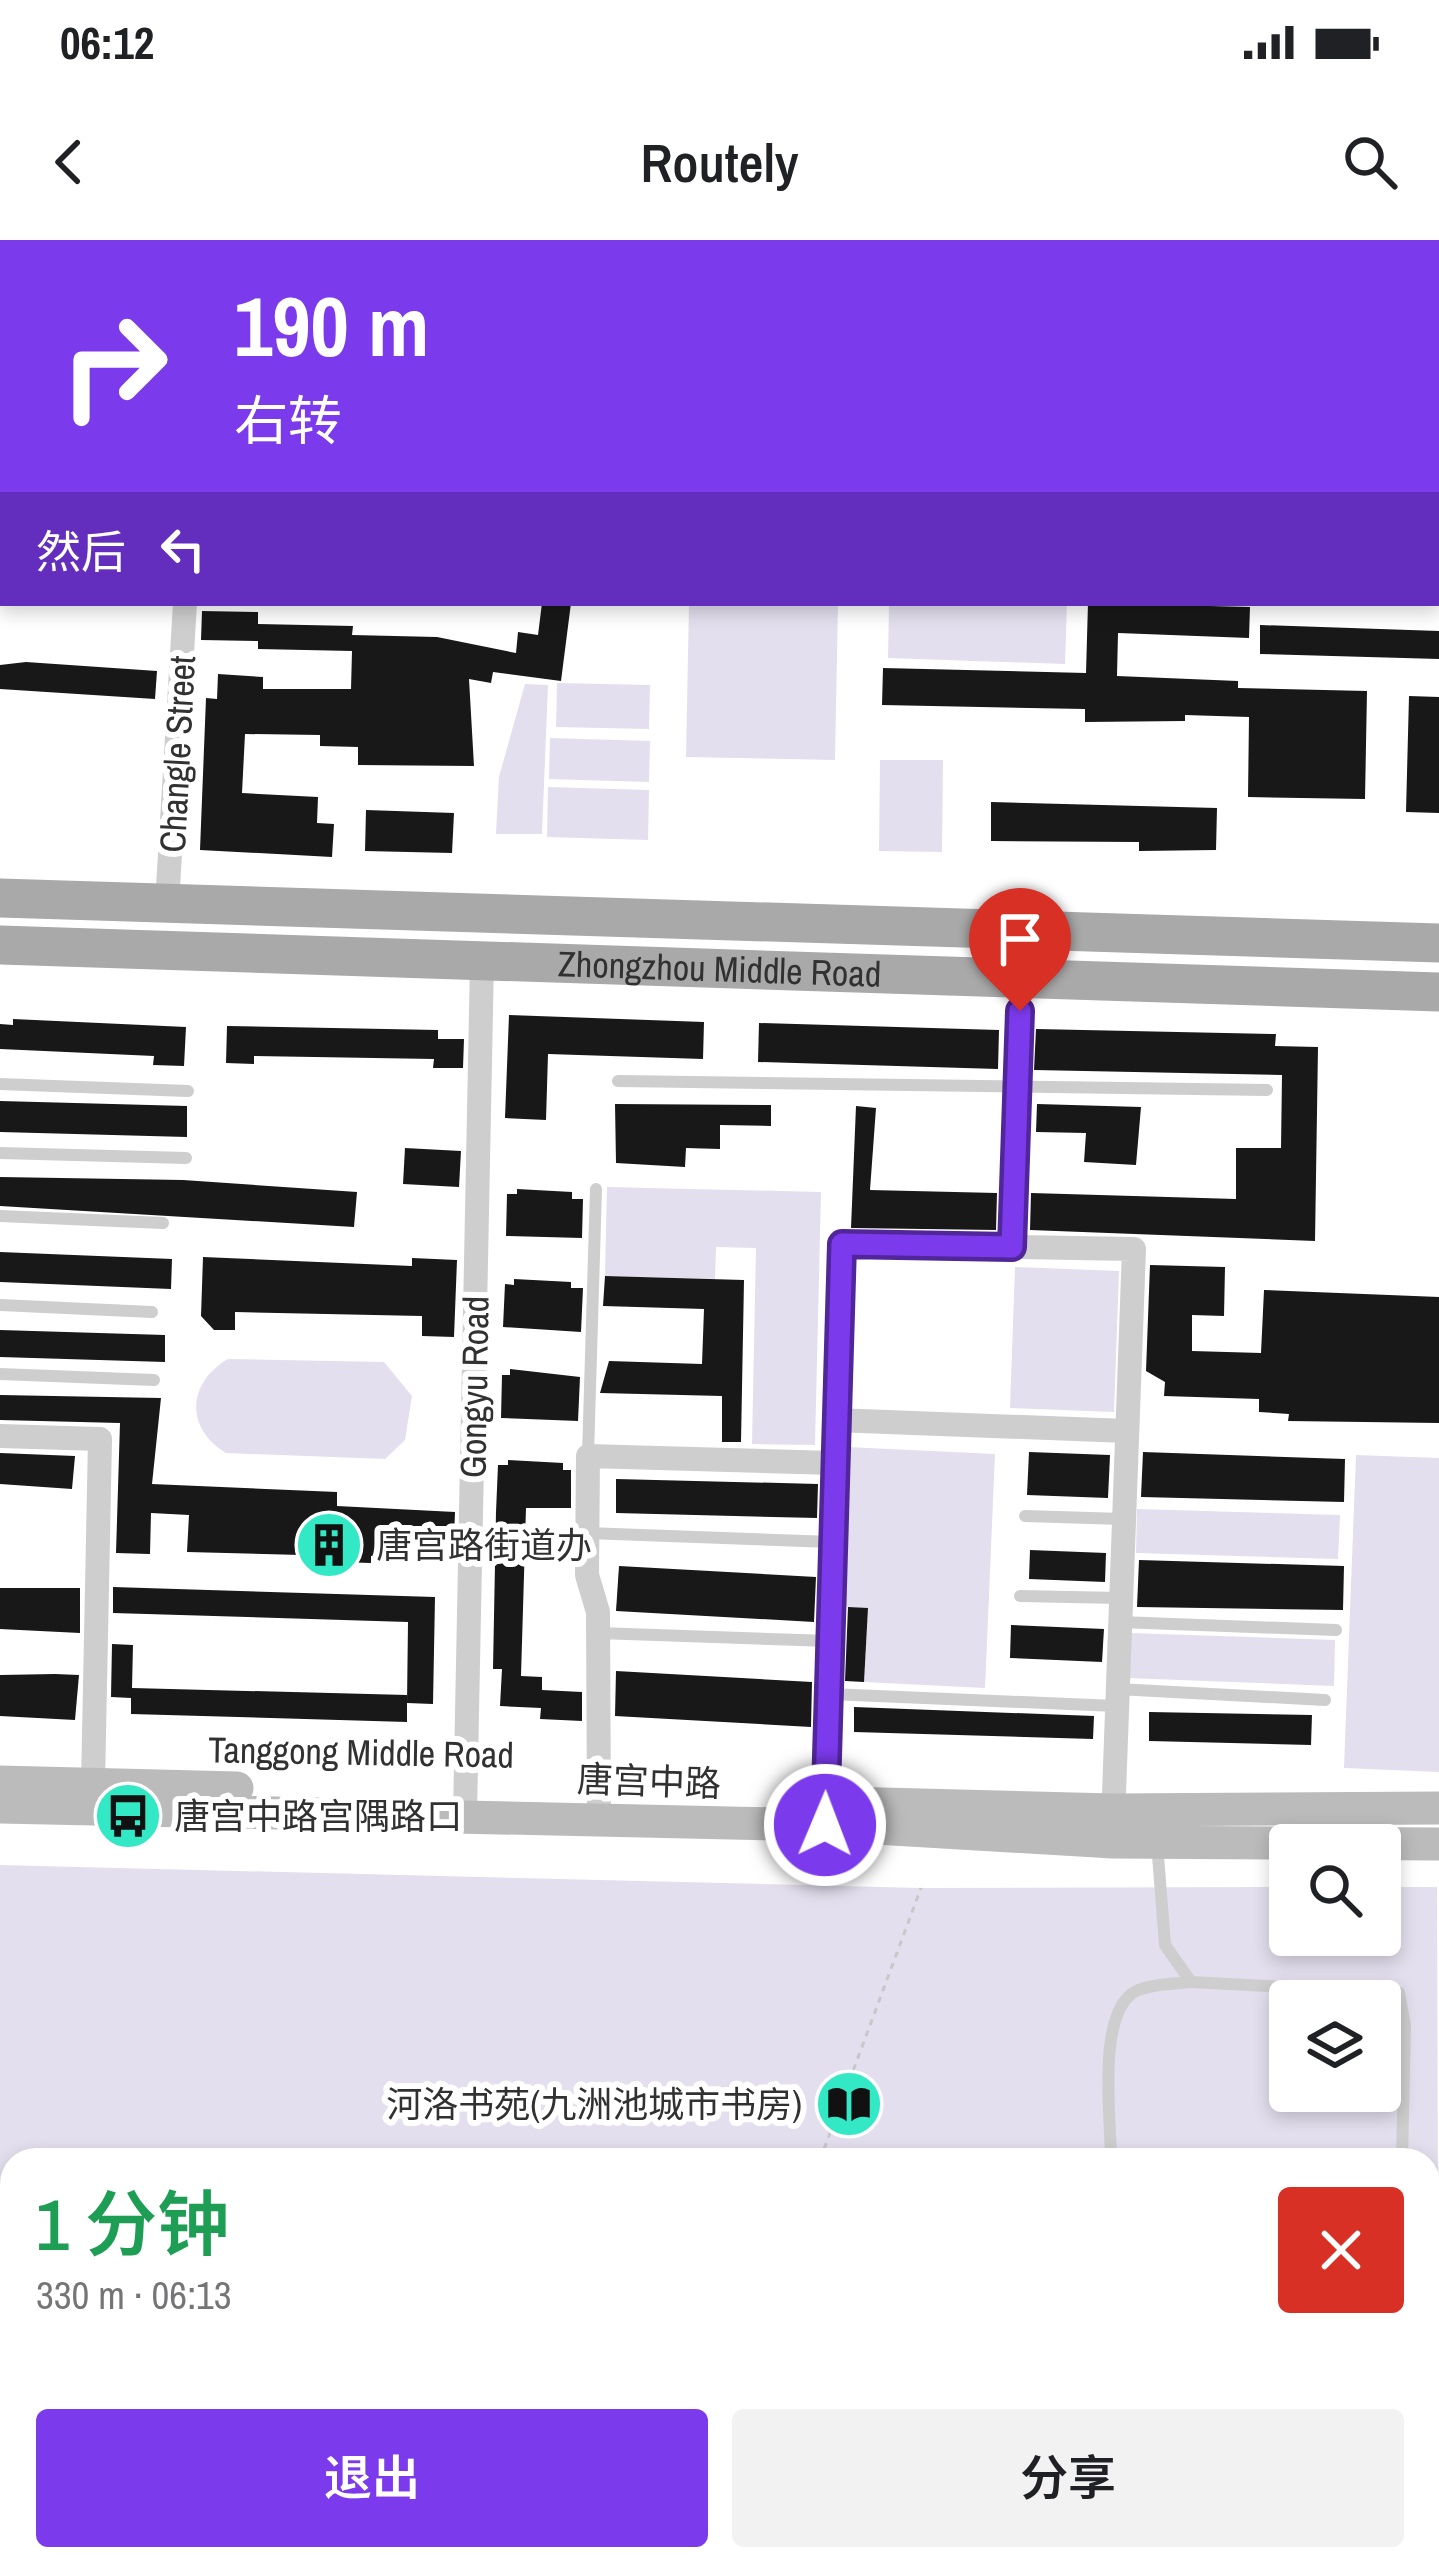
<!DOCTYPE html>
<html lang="zh">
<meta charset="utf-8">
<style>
:root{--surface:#fff;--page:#f2f2f2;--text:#202124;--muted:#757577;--accent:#7c3aed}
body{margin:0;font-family:"Archivo Narrow","Noto Sans SC",sans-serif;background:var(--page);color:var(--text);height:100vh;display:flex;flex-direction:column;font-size:45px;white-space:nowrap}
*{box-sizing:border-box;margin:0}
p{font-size:39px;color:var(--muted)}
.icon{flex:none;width:66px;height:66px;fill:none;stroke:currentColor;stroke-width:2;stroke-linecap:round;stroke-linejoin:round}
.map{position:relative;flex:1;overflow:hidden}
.side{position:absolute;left:0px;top:1908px;width:1440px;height:423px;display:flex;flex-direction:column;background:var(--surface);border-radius:36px 36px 0 0;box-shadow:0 6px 18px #0003}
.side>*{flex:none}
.banner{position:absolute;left:0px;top:0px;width:1440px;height:366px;box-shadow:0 6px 18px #0003;background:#7c3aed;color:#fff;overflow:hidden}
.buttons{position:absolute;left:1269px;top:1584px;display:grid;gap:24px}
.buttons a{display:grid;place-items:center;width:132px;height:132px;border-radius:12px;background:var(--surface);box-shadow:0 6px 18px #0003;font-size:60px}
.pin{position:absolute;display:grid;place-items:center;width:102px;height:102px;color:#fff;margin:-123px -51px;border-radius:50% 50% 50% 0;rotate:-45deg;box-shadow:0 0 12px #0007}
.pin .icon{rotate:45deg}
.me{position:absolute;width:132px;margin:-66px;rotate:1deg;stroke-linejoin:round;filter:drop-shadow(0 0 9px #0008)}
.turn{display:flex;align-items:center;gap:42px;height:252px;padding:0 36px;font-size:54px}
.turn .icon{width:156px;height:156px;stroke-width:2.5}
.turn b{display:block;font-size:84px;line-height:102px}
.then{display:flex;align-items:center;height:114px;padding:0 36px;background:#0003;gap:24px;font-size:45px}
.round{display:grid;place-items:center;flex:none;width:126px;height:126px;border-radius:12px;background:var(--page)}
.overview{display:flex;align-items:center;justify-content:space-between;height:204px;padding:0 36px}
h1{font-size:72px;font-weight:600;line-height:90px;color:#1e9e55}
.cta{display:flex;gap:24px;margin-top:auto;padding:24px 36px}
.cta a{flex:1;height:138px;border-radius:12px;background:var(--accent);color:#fff;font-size:48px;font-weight:600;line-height:138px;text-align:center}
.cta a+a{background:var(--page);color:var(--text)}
.status{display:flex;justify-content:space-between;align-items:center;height:84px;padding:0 60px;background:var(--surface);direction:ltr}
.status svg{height:33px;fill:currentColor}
header{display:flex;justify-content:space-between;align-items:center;height:156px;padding:0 36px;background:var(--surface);font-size:54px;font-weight:600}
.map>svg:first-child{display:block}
</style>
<div class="status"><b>06:12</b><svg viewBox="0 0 49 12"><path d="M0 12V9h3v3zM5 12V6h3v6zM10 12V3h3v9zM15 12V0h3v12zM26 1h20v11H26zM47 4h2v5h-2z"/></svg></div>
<header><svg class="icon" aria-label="back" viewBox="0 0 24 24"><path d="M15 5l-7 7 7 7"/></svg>Routely<svg class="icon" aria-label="search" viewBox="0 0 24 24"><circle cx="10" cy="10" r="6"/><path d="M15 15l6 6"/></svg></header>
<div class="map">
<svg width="1439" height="2330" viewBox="0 0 1439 2330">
<rect width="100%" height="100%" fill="#fff"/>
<g fill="#e4dfee" fill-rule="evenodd">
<polygon points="689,363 838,363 835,520 686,517"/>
<polygon points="889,363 1067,363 1065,424 888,418"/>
<polygon points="557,443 650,445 649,489 556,487"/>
<polygon points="525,444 548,445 542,594 496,594 499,537"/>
<polygon points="550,498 650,501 649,542 549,539"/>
<polygon points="880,520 943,520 942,612 879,611"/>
<polygon points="548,547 649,550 648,600 547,597"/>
<polygon points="607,947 821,952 815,1205 752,1204 756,1008 716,1007 715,1039 605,1036"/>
<polygon points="1015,1027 1119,1031 1114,1172 1010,1168"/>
<path d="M228 1119 384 1122 412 1156 405 1200 385 1219 226 1213C185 1188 187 1143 228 1119Z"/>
<polygon points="847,1207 995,1214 985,1448 864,1442 868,1369 840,1366"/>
<polygon points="1356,1215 1439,1218 1439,1532 1344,1528"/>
<polygon points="1137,1269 1340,1275 1338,1319 1136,1313"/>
<polygon points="1129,1393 1335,1400 1334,1446 1127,1438"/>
<path d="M0 1625 921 1648 1290 1647V1695H1380V1647H1437L1439 2330H0ZM1290 1761H1380V1851H1290ZM12 1920H1428V2319H12Z"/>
</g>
<polygon fill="#edd5cc" points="445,2319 518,2319 546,2330 453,2330"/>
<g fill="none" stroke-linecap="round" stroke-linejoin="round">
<g stroke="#edd5cc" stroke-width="6">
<polyline points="670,0 698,3"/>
<polyline points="807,3 818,0"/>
</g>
</g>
<g fill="#181818">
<polygon points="542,363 571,363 561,441 493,432 491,443 469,439 474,526 358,525 358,507 320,506 320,495 245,494 242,553 318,557 317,583 334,584 332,617 200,610 206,458 217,459 218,434 263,437 263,449 351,449 352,411 258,409 258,401 201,400 202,371 258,372 258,384 353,386 352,395 437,397 516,413 518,392 538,395"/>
<polygon points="1088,363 1250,367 1249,398 1118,393 1117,436 1238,441 1238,448 1367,451 1365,559 1248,557 1249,477 1185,475 1185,481 1085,482 1085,469 882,465 883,428 1086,433"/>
<polygon points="1260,385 1439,391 1439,419 1260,414"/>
<polygon points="26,422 157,431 155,459 0,449 0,425"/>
<polygon points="1409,456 1439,457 1439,573 1406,572"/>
<polygon points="991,562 1217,568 1216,610 1139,611 1139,602 991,601"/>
<polygon points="366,570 454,573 452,613 365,611"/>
<polygon points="509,775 704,782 703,819 548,814 546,880 505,878"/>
<polygon points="13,779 186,787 184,826 153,825 154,816 0,809 0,784 13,785"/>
<polygon points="759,783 999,790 998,829 758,822"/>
<polygon points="227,786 438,790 438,799 464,799 463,828 433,828 434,819 254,816 254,824 226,823"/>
<polygon points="1036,789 1276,794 1275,806 1318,807 1315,1001 1030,990 1031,953 1236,959 1236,908 1281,908 1282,835 1034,830"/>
<polygon points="0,861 187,866 187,897 0,892"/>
<polygon points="615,864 771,865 771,886 720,885 720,909 686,908 685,927 616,923"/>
<polygon points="1037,864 1141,867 1136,925 1084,922 1086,893 1036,892"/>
<polygon points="856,866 876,868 870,950 997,953 996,990 851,988"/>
<polygon points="405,908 461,911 459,947 403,944"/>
<polygon points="0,937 183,940 357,952 354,987 0,966"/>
<polygon points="517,949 572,952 572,959 583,959 582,998 506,996 507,954 517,954"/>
<polygon points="0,1012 172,1019 171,1049 0,1042"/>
<polygon points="203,1017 412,1026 412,1018 457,1020 454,1097 422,1096 422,1076 235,1072 235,1090 214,1090 201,1076"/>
<polygon points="1150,1025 1225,1027 1224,1076 1192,1075 1192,1111 1261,1113 1264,1050 1439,1057 1439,1183 1288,1181 1289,1174 1259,1172 1259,1159 1164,1156 1165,1142 1146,1131"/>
<polygon points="605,1036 744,1040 741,1202 722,1202 722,1156 600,1153 609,1121 702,1124 704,1069 603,1066"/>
<polygon points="514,1039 571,1042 571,1048 583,1048 581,1092 503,1087 505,1044 514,1045"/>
<polygon points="0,1090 165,1095 165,1122 0,1117"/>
<polygon points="510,1129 580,1137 578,1181 501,1178 502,1135 510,1135"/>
<polygon points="0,1155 161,1158 152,1244 337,1252 337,1266 455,1272 454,1299 444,1298 443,1319 371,1316 371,1323 338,1322 339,1316 187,1312 189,1275 151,1273 150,1314 116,1313 120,1183 0,1180"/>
<polygon points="1029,1212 1110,1215 1108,1258 1027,1255"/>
<polygon points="1143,1212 1345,1219 1344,1262 1141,1257"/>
<polygon points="0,1213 75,1216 72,1249 0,1244"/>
<polygon points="508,1220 563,1223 563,1230 571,1230 571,1268 526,1268 521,1436 542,1437 542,1450 582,1452 582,1481 540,1479 541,1468 500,1466 502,1429 493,1429 496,1272 498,1225 508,1225"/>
<polygon points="616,1239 818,1244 817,1278 616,1273"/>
<polygon points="1030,1310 1106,1313 1105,1342 1029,1339"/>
<polygon points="1139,1320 1344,1326 1343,1370 1137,1367"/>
<polygon points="619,1326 816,1337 814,1382 616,1371"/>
<polygon points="113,1347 435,1357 433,1464 407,1463 408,1382 113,1373"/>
<polygon points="0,1348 80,1348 80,1393 0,1389"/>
<polygon points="848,1367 868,1368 864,1442 845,1441"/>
<polygon points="1011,1385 1104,1389 1102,1422 1010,1418"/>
<polygon points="112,1404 133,1405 132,1448 407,1455 407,1482 131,1474 131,1458 111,1457"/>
<polygon points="616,1431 812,1442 811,1487 615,1476"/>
<polygon points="55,1434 79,1435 75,1480 0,1476 0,1435"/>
<polygon points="854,1467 1094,1476 1093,1499 854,1492"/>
<polygon points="1149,1472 1312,1475 1311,1505 1149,1501"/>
</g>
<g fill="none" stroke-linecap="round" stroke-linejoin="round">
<g stroke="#c8c8c8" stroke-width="3" stroke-dasharray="6 6" stroke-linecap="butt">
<polyline points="820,1920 921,1648"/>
<polyline points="628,2319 659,2330"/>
<polyline points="937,2330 941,2319"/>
</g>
<g stroke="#cecece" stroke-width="12">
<polyline points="618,841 1267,850"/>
<polyline points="0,844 188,851"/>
<polyline points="0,913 186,918"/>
<polyline points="0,976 163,983"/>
<polyline points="0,1065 152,1072"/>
<polyline points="0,1134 154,1140"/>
<polyline points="588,1215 596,949"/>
<polyline points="1025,1276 1123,1279"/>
<polyline points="587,1293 832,1302"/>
<polyline points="1020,1356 1120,1358"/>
<polyline points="1120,1382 1336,1390"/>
<polyline points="598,1393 829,1401"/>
<polyline points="1117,1449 1325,1460"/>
<polyline points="830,1454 1116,1466"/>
<polyline points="1157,1603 1165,1705 1191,1742 1399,1753 1405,1785 1402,1920"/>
<path d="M1111 1920C1111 1879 1096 1772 1136 1751 1150 1744 1174 1744 1191 1742"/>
<polyline points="1428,2011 1439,2011"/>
</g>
<g stroke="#cecece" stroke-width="24">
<polyline points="203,3 204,0"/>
<polyline points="167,664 185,363"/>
<polyline points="1012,1007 1020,771"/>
<polyline points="835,1180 1127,1191"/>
<polyline points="0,1196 100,1199 93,1544"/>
<polyline points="465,1574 482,721"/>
<polyline points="825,1574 842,1004 1134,1009 1113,1581"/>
<polyline points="599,1579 598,1372 587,1335 588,1216 834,1223"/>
</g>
<g stroke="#bbb" stroke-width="33">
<polyline points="0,1542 237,1548"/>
<polyline points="805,1562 1112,1570 1439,1568"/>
<polyline points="0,1567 825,1585 1113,1602 1439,1604"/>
</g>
<g stroke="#a9a9a9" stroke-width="39">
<polyline points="0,658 1439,703"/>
<path id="s1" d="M0 705 1439 752"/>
</g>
</g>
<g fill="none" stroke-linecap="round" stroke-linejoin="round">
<defs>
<polyline id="route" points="825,1585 842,1004 1012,1007 1020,771"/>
</defs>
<use href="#route" stroke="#51269a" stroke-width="30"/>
<use href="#route" stroke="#7c3aed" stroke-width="21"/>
</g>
<defs>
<symbol id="building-disc" viewBox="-11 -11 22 22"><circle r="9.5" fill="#33e8c4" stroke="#fff"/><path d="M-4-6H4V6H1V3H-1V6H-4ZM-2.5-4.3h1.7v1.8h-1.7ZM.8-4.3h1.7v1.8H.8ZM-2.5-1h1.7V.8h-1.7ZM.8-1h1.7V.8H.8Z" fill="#111"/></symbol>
<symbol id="bus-disc" viewBox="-11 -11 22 22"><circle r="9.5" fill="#33e8c4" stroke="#fff"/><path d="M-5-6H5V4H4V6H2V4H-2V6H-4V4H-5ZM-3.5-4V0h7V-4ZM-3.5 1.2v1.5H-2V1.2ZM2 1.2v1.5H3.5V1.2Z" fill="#111"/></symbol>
<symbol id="library-disc" viewBox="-11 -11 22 22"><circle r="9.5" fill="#33e8c4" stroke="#fff"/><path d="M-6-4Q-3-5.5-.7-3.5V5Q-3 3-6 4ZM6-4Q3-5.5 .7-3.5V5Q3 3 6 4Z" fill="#111"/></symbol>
</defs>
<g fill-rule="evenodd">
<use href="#building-disc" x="291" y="1267" width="76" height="76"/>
<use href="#bus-disc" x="90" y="1538" width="76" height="76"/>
<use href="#library-disc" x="811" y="1826" width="76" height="76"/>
</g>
<g text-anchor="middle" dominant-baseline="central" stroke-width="12" stroke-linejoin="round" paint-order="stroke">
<g font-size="36" fill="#313131" stroke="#fff">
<text transform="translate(177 514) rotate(-87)">Changle Street</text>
<text stroke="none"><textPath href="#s1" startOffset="720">Zhongzhou Middle Road</textPath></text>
<text transform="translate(474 1147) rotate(-89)">Gongyu Road</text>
<text transform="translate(361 1512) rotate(1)">Tanggong Middle Road</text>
<text transform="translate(649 1541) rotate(2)">唐宫中路</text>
</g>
<g font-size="36" fill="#313131" stroke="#fff" text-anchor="start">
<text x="376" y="1305">唐宫路街道办</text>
<text x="174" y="1576">唐宫中路宫隅路口</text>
<text x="802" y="1864" text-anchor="end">河洛书苑(九洲池城市书房)</text>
</g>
</g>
</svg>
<div class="buttons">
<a><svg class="icon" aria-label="search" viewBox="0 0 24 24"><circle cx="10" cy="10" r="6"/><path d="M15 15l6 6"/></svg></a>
<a><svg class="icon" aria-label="layers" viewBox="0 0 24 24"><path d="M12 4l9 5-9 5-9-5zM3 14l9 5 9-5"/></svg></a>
</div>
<div class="pin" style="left:1020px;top:771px;background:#d93025"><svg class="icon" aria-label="arrive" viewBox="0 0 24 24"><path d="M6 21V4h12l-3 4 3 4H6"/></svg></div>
<svg class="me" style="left:825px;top:1585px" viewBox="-20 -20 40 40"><circle r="17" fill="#7c3aed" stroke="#fff" stroke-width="3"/><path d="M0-11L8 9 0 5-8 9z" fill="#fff"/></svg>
<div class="banner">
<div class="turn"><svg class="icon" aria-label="right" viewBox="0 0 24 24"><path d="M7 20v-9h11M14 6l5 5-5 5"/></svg><div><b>190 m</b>右转</div></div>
<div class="then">然后<svg class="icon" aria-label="left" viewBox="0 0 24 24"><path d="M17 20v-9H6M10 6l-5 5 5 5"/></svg></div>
</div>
<section class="side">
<div class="overview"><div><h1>1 分钟</h1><p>330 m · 06:13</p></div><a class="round" style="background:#d93025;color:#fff"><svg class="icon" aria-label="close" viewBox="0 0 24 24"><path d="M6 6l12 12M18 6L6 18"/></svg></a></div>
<div class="cta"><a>退出</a><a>分享</a></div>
</section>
</div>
